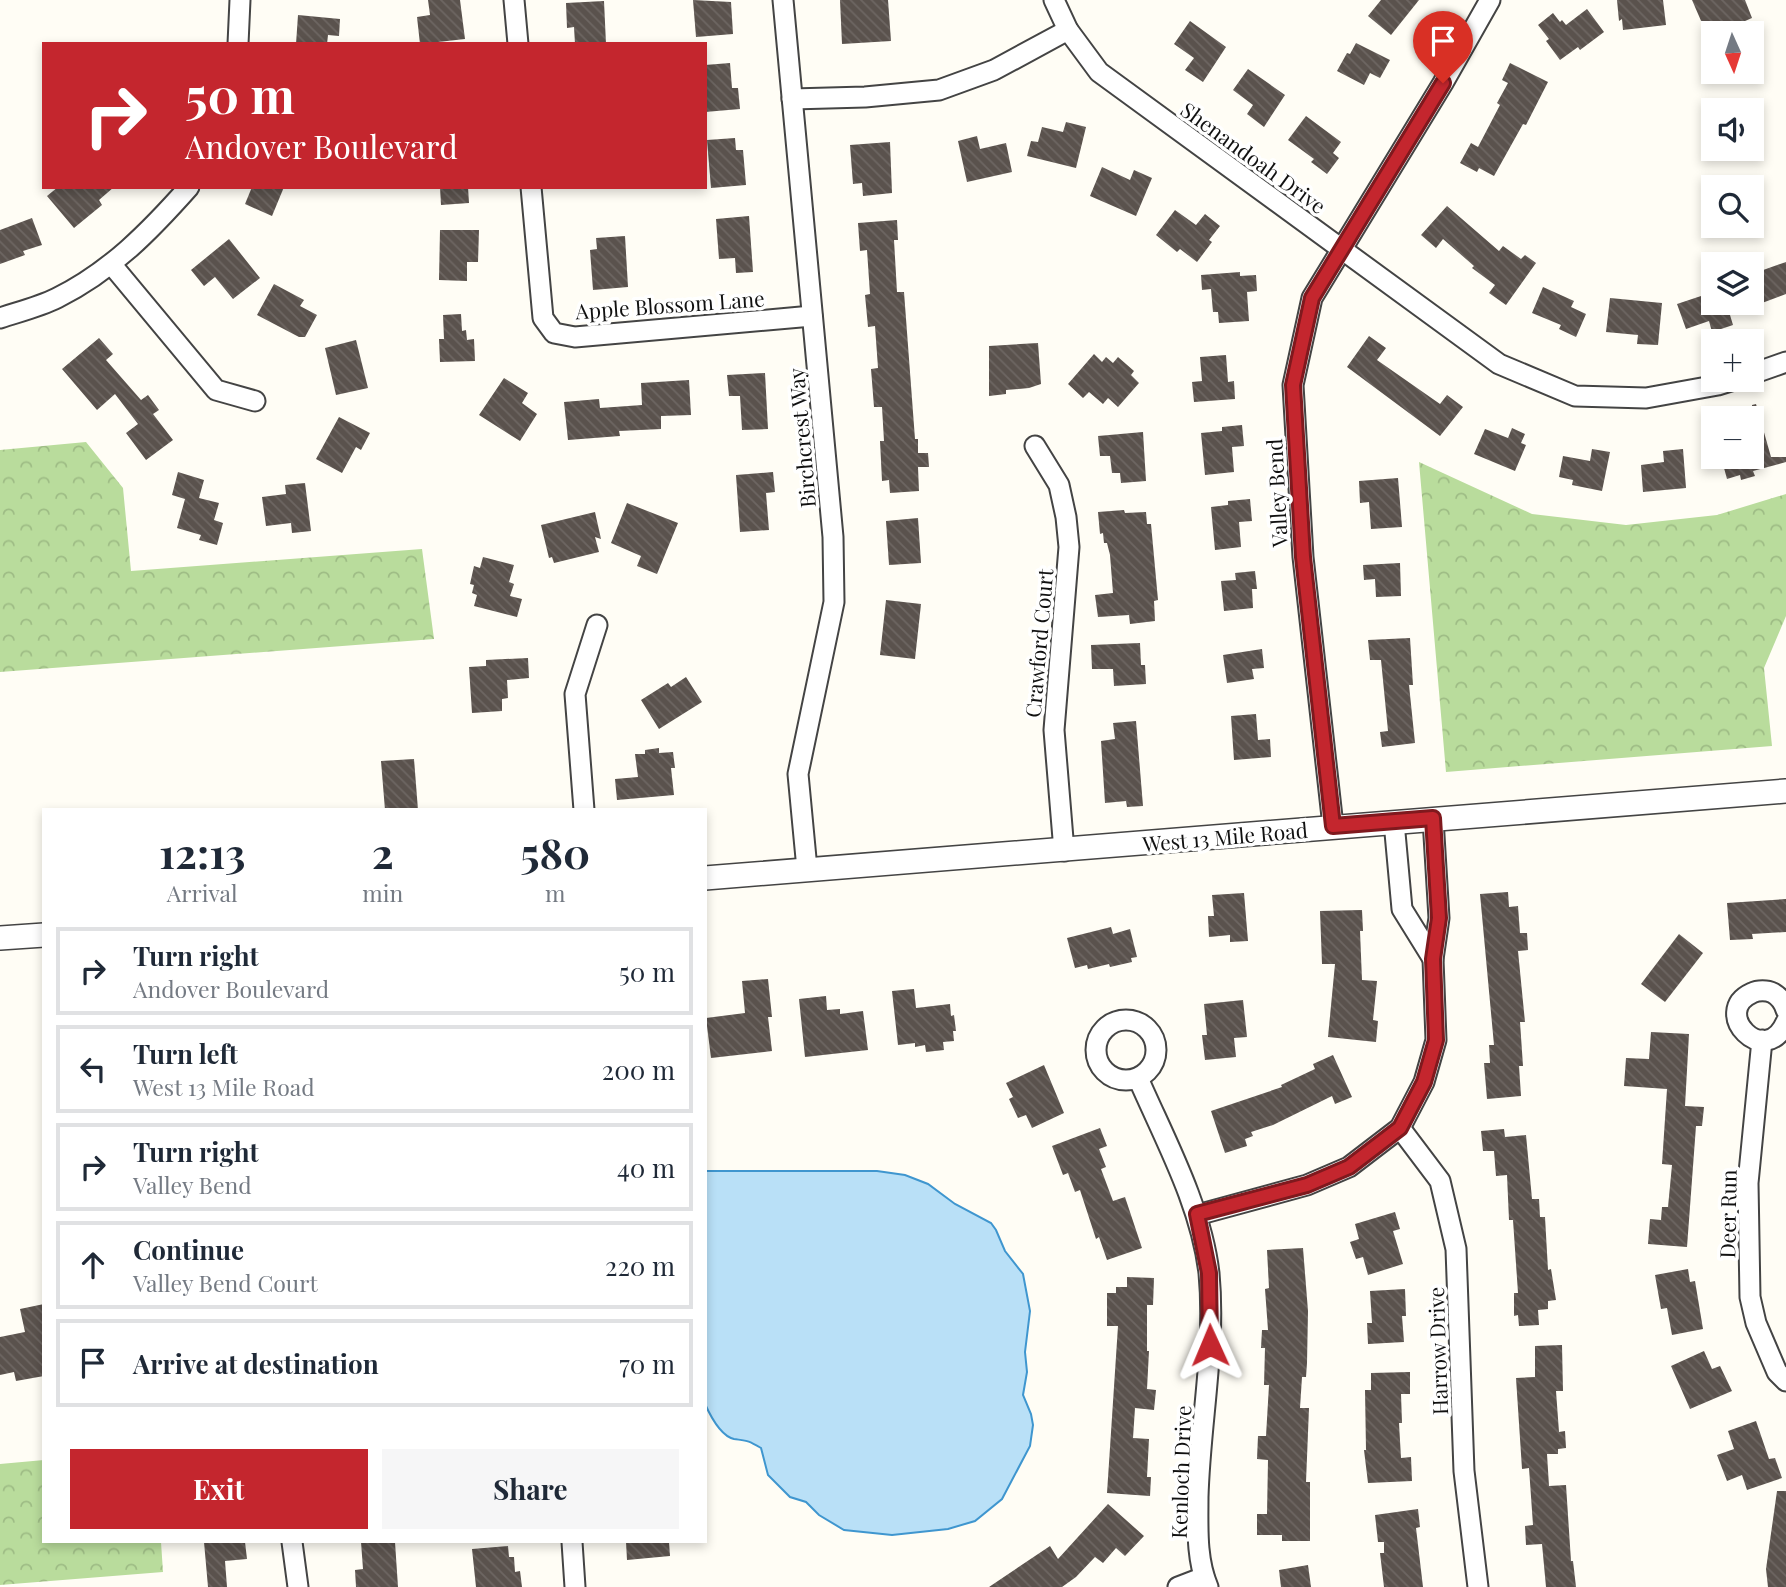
<!DOCTYPE html>
<meta charset="utf-8">
<style>
:root{--surface:#fff;--page:#f6f6f7;--text:#1f2937;--muted:#747a83;--line:#e0e1e3;--accent:#c4262e}
body{margin:0;font-family:"Playfair Display",serif;background:var(--page);color:var(--text);height:100vh;display:flex;flex-direction:column;font-size:26px;white-space:nowrap}
*{box-sizing:border-box;margin:0}
p{font-size:23px;color:var(--muted)}
.icon{flex:none;width:38px;height:38px;fill:none;stroke:currentColor;stroke-width:2;stroke-linecap:round;stroke-linejoin:round}
.map{position:relative;flex:1;overflow:hidden}
.panel{position:absolute;left:42px;top:808px;width:665px;height:735px;display:flex;flex-direction:column;background:var(--surface);border-radius:0px;box-shadow:0 4px 10px #0003}
.panel>*{flex:none}
.hud{position:absolute;left:42px;top:42px;width:665px;height:147px;border-radius:0px;box-shadow:0 4px 10px #0003;background:#c4262e;color:#fff;overflow:hidden}
.needle{width:46px;rotate:177deg}
.fabs{position:absolute;left:1701px;top:21px;display:grid;gap:14px}
.fabs a{display:grid;place-items:center;width:63px;height:63px;border-radius:0px;background:var(--surface);box-shadow:0 4px 10px #0003;font-size:35px}
.pin{position:absolute;display:grid;place-items:center;width:60px;height:60px;color:#fff;margin:-72px -30px;border-radius:50% 50% 50% 0;rotate:-45deg;box-shadow:0 0 7px #0007}
.pin .icon{rotate:45deg}
.me{position:absolute;width:77px;margin:-38px;rotate:359deg;stroke-linejoin:round;filter:drop-shadow(0 0 5px #0008)}
.turn{display:flex;align-items:center;gap:24px;height:147px;padding:0 28px;font-size:32px}
.turn .icon{width:91px;height:91px;stroke-width:2.5}
.turn b{display:block;font-size:49px;line-height:60px}
.eta{display:flex;justify-content:space-evenly;align-items:center;height:119px;text-align:center}
.eta b{font-size:42px;font-weight:700;line-height:49px}
.button{display:flex;gap:14px;margin-top:auto;padding:14px 28px}
.button a{flex:1;height:80px;border-radius:0px;background:var(--accent);color:#fff;font-size:28px;font-weight:700;line-height:80px;text-align:center}
.button a+a{background:var(--page);color:var(--text)}
ul{padding:0;list-style:none}
li{display:flex;align-items:center;gap:21px;height:88px;margin:0 14px 10px;padding:0 14px;border:4px solid var(--line);border-radius:0px}
li div{flex:1}
li b{display:block;font-size:26px}
li em{font-style:normal}
.map>svg:first-child{display:block}
</style>
<div class="map">
<svg width="1786" height="1587" viewBox="0 0 1786 1587">
<defs>
<pattern id="forest-crowns" width="20" height="18" patternUnits="userSpaceOnUse" patternTransform="scale(1.75)"><rect width="20" height="18" fill="#b9dc9c"/><path d="M2 6a3 3 0 1 1 6 0M12 15a3 3 0 1 1 6 0" fill="none" stroke="#9ebc85"/></pattern>
<pattern id="building-back-hatch" width="6" height="6" patternUnits="userSpaceOnUse" patternTransform="scale(1.75)"><rect width="6" height="6" fill="#5a524d"/><path d="M-1 5l2 2M0 0l6 6M5-1l2 2" fill="none" stroke="#6d6662"/></pattern>
</defs>
<rect width="100%" height="100%" fill="#fffdf5"/>
<g fill="url(#forest-crowns)">
<polygon points="86,442 123,488 131,571 422,549 434,639 0,672 0,450"/>
<polygon points="1419,462 1532,514 1626,525 1717,515 1786,494 1786,616 1764,668 1772,746 1446,772"/>
<polygon points="44,1460 44,1542 161,1542 163,1572 0,1585 0,1464"/>
</g>
<path fill="#b9e0f7" stroke="#3f96cf" stroke-width="2" d="M705 1171H877L905 1175 928 1184 955 1204 991 1223 996 1230 1005 1251 1023 1274 1030 1311 1025 1352 1027 1372 1023 1395 1031 1414 1033 1425 1030 1446 1002 1499 975 1521 948 1529 892 1535 844 1530 819 1515 806 1502 790 1497 768 1475 761 1448C747 1440 748 1441 734 1439 721 1436 710 1415 705 1404Z"/>
<g fill="url(#building-back-hatch)">
<polygon points="428,0 460,0 465,39 420,44 417,17 430,15"/>
<polygon points="693,0 731,2 733,34 696,37"/>
<polygon points="840,0 888,0 891,41 842,44"/>
<polygon points="1381,0 1419,0 1391,35 1368,16"/>
<polygon points="1617,0 1663,0 1666,25 1623,30 1622,19 1619,21"/>
<polygon points="1692,0 1745,0 1752,18 1708,37"/>
<polygon points="604,1 606,44 575,44 574,27 567,28 566,3"/>
<polygon points="1587,9 1604,32 1580,50 1578,47 1560,60 1546,41 1549,39 1538,25 1553,13 1560,22 1562,20 1566,25"/>
<polygon points="298,15 340,19 339,36 328,35 327,44 296,44"/>
<polygon points="1190,21 1226,47 1203,82 1185,70 1194,58 1174,44"/>
<polygon points="1356,43 1390,60 1380,78 1370,73 1364,85 1337,71 1347,53 1350,54"/>
<polygon points="730,63 732,88 738,88 740,109 705,112 705,65"/>
<polygon points="1510,63 1548,82 1526,125 1523,124 1494,176 1479,168 1477,172 1460,163 1471,143 1478,147 1500,105 1497,103 1508,83 1502,80"/>
<polygon points="1248,69 1285,95 1264,127 1247,114 1253,105 1233,90"/>
<polygon points="1306,116 1341,142 1333,153 1339,158 1327,174 1311,162 1314,159 1288,140"/>
<polygon points="1066,122 1086,127 1076,168 1027,156 1031,141 1038,142 1042,127 1063,132"/>
<polygon points="977,136 980,149 1006,143 1012,172 967,182 958,141"/>
<polygon points="735,138 736,150 743,150 746,185 711,188 707,140"/>
<polygon points="890,142 892,193 863,196 862,183 853,184 850,145"/>
<polygon points="1102,167 1130,180 1134,170 1152,178 1136,216 1090,196"/>
<polygon points="58,187 114,187 99,200 102,205 74,228 47,196"/>
<polygon points="252,187 284,187 272,216 245,204"/>
<polygon points="440,187 468,187 469,203 441,205"/>
<polygon points="1447,206 1499,251 1503,246 1521,259 1525,255 1536,263 1506,305 1489,293 1495,285 1472,268 1474,266 1443,239 1436,248 1421,235"/>
<polygon points="1175,210 1196,225 1205,214 1220,226 1209,240 1212,242 1197,262 1180,249 1177,252 1156,235"/>
<polygon points="749,216 753,272 736,273 735,258 719,259 716,219"/>
<polygon points="32,218 42,245 23,251 25,255 0,264 0,230"/>
<polygon points="897,220 898,240 894,240 897,292 904,292 915,439 918,439 918,453 928,453 929,467 918,467 919,491 890,493 889,480 882,481 880,441 884,441 882,407 874,407 871,369 878,368 875,326 868,327 865,295 870,294 867,250 860,251 858,223"/>
<polygon points="440,230 479,230 478,262 467,262 467,281 439,280"/>
<polygon points="625,236 628,287 593,290 590,250 597,249 596,238"/>
<polygon points="229,239 260,278 233,299 215,277 204,286 191,270"/>
<polygon points="1786,262 1786,294 1730,315 1733,325 1712,332 1709,321 1686,329 1677,304 1713,292 1713,303 1752,303 1752,274"/>
<polygon points="1240,272 1240,276 1256,275 1257,291 1247,292 1249,321 1219,323 1218,312 1213,312 1211,289 1202,290 1201,275"/>
<polygon points="274,284 304,300 300,306 317,315 305,337 299,337 257,315"/>
<polygon points="1543,287 1574,301 1571,307 1586,314 1576,337 1559,329 1561,325 1532,313"/>
<polygon points="1610,298 1662,303 1658,345 1637,344 1638,335 1606,332"/>
<polygon points="461,314 462,331 466,330 467,340 474,339 475,361 440,362 439,339 444,339 443,315"/>
<polygon points="1369,336 1386,348 1377,360 1440,404 1447,395 1463,407 1440,436 1347,367"/>
<polygon points="99,338 113,354 106,360 141,400 148,395 159,410 153,414 173,440 146,460 126,433 138,424 115,394 97,410 62,369"/>
<polygon points="356,340 368,388 336,395 325,348"/>
<polygon points="1038,343 1041,384 1029,388 1006,390 1006,394 989,396 989,346"/>
<polygon points="1094,354 1102,362 1106,357 1113,363 1118,357 1134,371 1131,375 1139,383 1118,407 1108,398 1103,404 1089,392 1083,398 1068,384"/>
<polygon points="1226,355 1228,382 1234,381 1235,399 1194,402 1192,382 1202,381 1200,357"/>
<polygon points="765,373 768,429 742,430 740,396 729,396 727,375"/>
<polygon points="504,378 528,393 522,403 537,414 520,441 479,415"/>
<polygon points="689,380 691,415 661,416 661,429 619,431 620,436 568,440 564,402 599,399 600,408 642,405 641,383"/>
<polygon points="1756,404 1771,457 1786,457 1786,462 1753,471 1755,476 1741,480 1740,475 1727,479 1721,457 1752,457 1752,405"/>
<polygon points="339,417 370,433 361,450 356,447 342,473 316,459"/>
<polygon points="1242,425 1244,446 1232,447 1234,472 1205,475 1201,433 1222,431 1222,427"/>
<polygon points="1512,428 1525,434 1521,443 1526,445 1515,471 1474,454 1485,429 1508,438"/>
<polygon points="1143,432 1146,481 1121,483 1120,473 1112,473 1110,456 1100,456 1098,436"/>
<polygon points="1592,449 1610,452 1602,491 1572,485 1573,480 1559,477 1563,456 1590,461"/>
<polygon points="1683,449 1686,488 1643,492 1641,465 1664,462 1663,451"/>
<polygon points="178,472 204,480 199,498 219,503 214,520 223,523 217,545 199,540 201,535 177,528 185,499 172,495"/>
<polygon points="773,472 775,492 766,493 769,530 740,532 736,475"/>
<polygon points="1398,478 1402,527 1371,529 1369,502 1360,503 1359,481"/>
<polygon points="305,483 311,531 292,533 291,523 266,526 262,497 286,494 285,485"/>
<polygon points="1250,499 1252,521 1239,522 1241,547 1215,550 1211,507 1228,505 1228,501"/>
<polygon points="627,503 678,523 657,574 637,566 641,556 611,543"/>
<polygon points="1124,510 1125,513 1146,512 1147,524 1151,524 1158,600 1154,601 1155,621 1130,624 1129,615 1098,617 1095,595 1113,593 1110,555 1107,543 1104,543 1103,533 1100,534 1098,512"/>
<polygon points="595,512 601,539 595,537 599,552 554,563 552,557 549,558 541,525"/>
<polygon points="918,518 921,563 889,565 886,521"/>
<polygon points="483,557 514,565 509,582 514,584 510,596 522,599 517,617 474,606 477,595 472,593 474,585 470,584 474,566 480,568"/>
<polygon points="1400,563 1401,596 1376,597 1375,579 1364,580 1363,565"/>
<polygon points="1255,571 1257,589 1252,589 1253,608 1224,611 1221,581 1236,580 1235,573"/>
<polygon points="886,600 921,604 915,659 880,655"/>
<polygon points="1410,638 1413,685 1409,685 1415,743 1382,747 1380,732 1388,731 1381,660 1370,660 1368,640"/>
<polygon points="1140,643 1141,665 1145,665 1146,684 1114,686 1113,669 1092,669 1091,645"/>
<polygon points="1262,649 1264,668 1252,669 1254,679 1227,683 1223,655"/>
<polygon points="528,658 529,678 507,680 508,698 502,699 502,711 472,713 469,667 486,666 486,660"/>
<polygon points="686,677 702,702 659,729 641,700 668,683 671,687"/>
<polygon points="1256,714 1258,740 1270,739 1271,757 1234,760 1231,716"/>
<polygon points="1136,721 1143,806 1127,807 1126,801 1105,803 1101,741 1115,739 1113,723"/>
<polygon points="659,748 659,753 673,752 675,768 671,768 674,795 617,800 615,779 638,777 635,754 645,754 645,750"/>
<polygon points="414,759 418,810 385,810 381,761"/>
<polygon points="1508,892 1509,907 1518,906 1520,933 1527,933 1528,950 1518,951 1525,1022 1520,1022 1523,1066 1519,1066 1521,1096 1487,1099 1484,1063 1490,1063 1489,1045 1494,1045 1480,894"/>
<polygon points="1244,893 1248,941 1230,942 1230,935 1209,937 1208,916 1214,916 1212,895"/>
<polygon points="1786,899 1786,932 1752,934 1753,939 1730,940 1727,903"/>
<polygon points="1362,910 1363,931 1360,931 1362,980 1377,981 1373,1020 1378,1021 1376,1042 1328,1037 1335,964 1322,964 1320,911"/>
<polygon points="1111,927 1113,934 1130,929 1137,957 1131,958 1132,962 1110,967 1109,964 1088,969 1087,965 1075,968 1067,938"/>
<polygon points="1679,934 1703,953 1665,1002 1641,984"/>
<polygon points="768,979 772,1017 768,1017 772,1051 711,1058 706,1018 745,1013 742,981"/>
<polygon points="914,989 916,1008 950,1004 951,1016 954,1015 956,1031 953,1031 954,1041 943,1042 944,1050 926,1052 925,1045 915,1047 915,1043 898,1045 892,991"/>
<polygon points="826,996 827,1010 840,1009 840,1014 863,1011 868,1050 805,1057 799,999"/>
<polygon points="1243,1000 1247,1037 1234,1038 1236,1057 1205,1060 1202,1035 1207,1035 1204,1004"/>
<polygon points="1651,1032 1689,1034 1685,1106 1704,1107 1702,1126 1696,1126 1687,1247 1648,1244 1650,1219 1661,1220 1662,1207 1668,1207 1672,1165 1662,1164 1667,1089 1624,1086 1626,1058 1649,1059"/>
<polygon points="1333,1055 1352,1097 1335,1104 1332,1096 1273,1125 1251,1132 1253,1136 1245,1139 1247,1146 1225,1153 1211,1111 1282,1087 1281,1085 1315,1069 1313,1064"/>
<polygon points="1044,1065 1064,1113 1032,1128 1026,1115 1018,1118 1009,1099 1013,1097 1006,1083"/>
<polygon points="1100,1128 1107,1146 1099,1149 1106,1167 1101,1169 1113,1201 1125,1197 1142,1248 1107,1260 1099,1237 1096,1239 1080,1190 1075,1192 1068,1173 1063,1175 1052,1146"/>
<polygon points="1504,1129 1505,1137 1526,1135 1532,1199 1539,1199 1540,1217 1545,1217 1548,1270 1551,1269 1556,1300 1548,1301 1548,1309 1538,1310 1539,1325 1519,1326 1518,1315 1514,1316 1514,1293 1518,1293 1513,1220 1509,1220 1507,1175 1496,1176 1494,1151 1483,1151 1481,1131"/>
<polygon points="1395,1212 1400,1229 1393,1231 1403,1264 1368,1275 1363,1257 1356,1259 1350,1242 1359,1239 1355,1224"/>
<polygon points="1303,1248 1308,1311 1307,1363 1306,1377 1302,1377 1300,1408 1309,1408 1306,1482 1310,1482 1310,1541 1282,1541 1282,1535 1257,1535 1257,1514 1267,1514 1268,1460 1257,1459 1258,1436 1266,1436 1269,1385 1264,1385 1265,1348 1261,1348 1262,1330 1268,1330 1265,1289 1269,1288 1267,1250"/>
<polygon points="1688,1269 1690,1282 1695,1281 1703,1329 1672,1335 1667,1308 1661,1309 1655,1275"/>
<polygon points="1127,1277 1154,1278 1153,1305 1147,1305 1147,1351 1149,1351 1147,1389 1156,1390 1154,1410 1135,1408 1133,1438 1149,1439 1147,1477 1151,1477 1150,1496 1107,1493 1118,1326 1107,1326 1107,1293 1116,1293 1116,1287 1127,1287"/>
<polygon points="1405,1289 1406,1316 1402,1316 1404,1342 1368,1344 1367,1323 1372,1323 1370,1291"/>
<polygon points="44,1304 44,1376 16,1381 14,1372 0,1375 0,1337 25,1332 20,1309"/>
<polygon points="1562,1345 1563,1391 1556,1391 1559,1432 1565,1431 1566,1448 1558,1449 1558,1454 1547,1454 1549,1486 1566,1485 1571,1561 1573,1561 1576,1587 1546,1587 1542,1544 1526,1545 1525,1526 1533,1525 1529,1468 1522,1469 1516,1378 1535,1377 1535,1346"/>
<polygon points="1704,1351 1712,1369 1720,1366 1732,1391 1690,1409 1671,1366"/>
<polygon points="1410,1372 1410,1394 1401,1394 1402,1423 1399,1423 1401,1458 1411,1457 1412,1481 1368,1483 1364,1450 1366,1450 1365,1390 1371,1390 1371,1373"/>
<polygon points="1756,1421 1769,1459 1775,1458 1782,1478 1747,1490 1742,1475 1727,1481 1717,1455 1734,1449 1728,1431"/>
<polygon points="1777,1491 1786,1491 1786,1587 1768,1587 1766,1569"/>
<polygon points="1108,1504 1144,1536 1125,1556 1116,1548 1103,1563 1095,1557 1076,1577 1062,1587 989,1587 1050,1546 1058,1559"/>
<polygon points="1418,1509 1420,1527 1416,1528 1423,1587 1384,1587 1380,1553 1384,1553 1384,1542 1378,1542 1375,1515"/>
<polygon points="204,1542 245,1542 247,1559 225,1561 227,1587 208,1587"/>
<polygon points="361,1542 395,1542 398,1587 356,1587 355,1570 363,1569"/>
<polygon points="626,1542 669,1542 670,1556 627,1560"/>
<polygon points="508,1546 509,1557 514,1557 515,1572 520,1571 522,1587 476,1587 472,1549"/>
<polygon points="1308,1565 1311,1587 1281,1587 1279,1570"/>
</g>
<g fill="none" stroke-linecap="round" stroke-linejoin="round">
<defs>
<g id="minor">
<polyline points="514,0 518,44"/>
<polyline points="783,0 833,537 834,602 798,774 807,869"/>
<polyline points="1054,0 1068,30 1099,72 1499,364 1575,396 1646,398 1718,385 1734,380"/>
<polyline points="238,44 240,0"/>
<polyline points="792,99 865,97 939,90 994,70 1068,30"/>
<polyline points="531,187 543,318 554,333 575,337 812,316"/>
<polyline points="112,265 216,390 255,401"/>
<path d="M0 318C18 312 39 307 57 298 110 272 150 231 189 187"/>
<polyline points="1752,374 1786,362"/>
<polyline points="1035,446 1059,485 1066,517 1069,547 1054,730 1064,851"/>
<polyline points="584,810 575,694 597,625"/>
<polyline points="1394,822 1402,909 1433,959"/>
<polyline points="1333,826 1303,557 1293,385 1312,298 1443,83 1490,0"/>
<path d="M1786 1010C1784 1003 1780 997 1773 993 1767 990 1758 990 1752 993 1710 1012 1765 1070 1786 1022"/>
<circle cx="1126" cy="1050" r="30"/>
<polyline points="1762,1040 1748,1183 1750,1297 1756,1323 1777,1372 1786,1381"/>
<path d="M1138 1078C1165 1140 1201 1205 1209 1273 1216 1348 1200 1423 1198 1497 1198 1527 1196 1559 1208 1587"/>
<polyline points="1400,1128 1440,1181 1456,1249 1464,1471 1478,1587"/>
<polyline points="1197,1215 1307,1185 1349,1167 1400,1128 1424,1082 1436,1040 1433,959 1439,918 1433,819"/>
<polyline points="292,1542 298,1587"/>
<polyline points="572,1542 575,1587"/>
<polyline points="1178,1587 1204,1577"/>
</g>
<g id="tertiary">
<polyline points="705,878 1786,791"/>
<polyline points="0,938 44,935"/>
</g>
</defs>
<use href="#minor" stroke="#444" stroke-width="23"/>
<use href="#tertiary" stroke="#444" stroke-width="26"/>
<use href="#minor" stroke="#fff" stroke-width="19"/>
<use href="#tertiary" stroke="#fff" stroke-width="23"/>
</g>
<g fill="none" stroke-linecap="round" stroke-linejoin="round">
<defs>
<polyline id="route" points="1210,1345 1209,1273 1197,1214 1307,1185 1349,1167 1400,1128 1424,1082 1436,1040 1433,959 1439,918 1433,818 1333,826 1303,557 1293,385 1312,298 1443,83"/>
</defs>
<use href="#route" stroke="#7f191e" stroke-width="18"/>
<use href="#route" stroke="#c4262e" stroke-width="12"/>
</g>
<g text-anchor="middle" dominant-baseline="central" stroke-width="7" stroke-linejoin="round" paint-order="stroke">
<g font-size="21" fill="#111" stroke="#fff">
<text transform="translate(1254 157) rotate(36)">Shenandoah Drive</text>
<text transform="translate(670 304) rotate(-4)">Apple Blossom Lane</text>
<text transform="translate(801 438) rotate(-95)">Birchcrest Way</text>
<text transform="translate(1276 493) rotate(-93)">Valley Bend</text>
<text transform="translate(1038 643) rotate(-85)">Crawford Court</text>
<text transform="translate(1225 836) rotate(-5)">West 13 Mile Road</text>
<text transform="translate(1727 1214) rotate(-89)">Deer Run</text>
<text transform="translate(1437 1351) rotate(-92)">Harrow Drive</text>
<text transform="translate(1180 1472) rotate(-88)">Kenloch Drive</text>
</g>
</g>
</svg>
<div class="fabs">
<a><svg class="needle" viewBox="-14 -14 28 28"><path d="M0-13l5 13h-10z" fill="#e53935"/><path d="M0 13l5-13h-10z" fill="#747a83"/></svg></a>
<a><svg class="icon" aria-label="sound" viewBox="0 0 24 24"><path d="M4 9h4l5-4v14l-5-4H4zM17 9q2 3 0 6"/></svg></a>
<a><svg class="icon" aria-label="search" viewBox="0 0 24 24"><circle cx="10" cy="10" r="6"/><path d="M15 15l6 6"/></svg></a>
<a><svg class="icon" aria-label="layers" viewBox="0 0 24 24"><path d="M12 4l9 5-9 5-9-5zM3 14l9 5 9-5"/></svg></a>
<a>+</a>
<a>−</a>
</div>
<div class="pin" style="left:1443px;top:83px;background:#d93025"><svg class="icon" aria-label="arrive" viewBox="0 0 24 24"><path d="M6 21V4h12l-3 4 3 4H6"/></svg></div>
<svg class="me" style="left:1210px;top:1345px" viewBox="-20 -20 40 40"><path d="M0-17L14 15 0 8-14 15z" fill="#c4262e" stroke="#fff" stroke-width="4"/></svg>
<div class="hud">
<div class="turn"><svg class="icon" aria-label="right" viewBox="0 0 24 24"><path d="M7 20v-9h11M14 6l5 5-5 5"/></svg><div><b>50 m</b>Andover Boulevard</div></div>
</div>
<section class="panel">
<div class="eta">
<div><b>12:13</b><p>Arrival</p></div>
<div><b>2</b><p>min</p></div>
<div><b>580</b><p>m</p></div>
</div>
<ul>
<li><svg class="icon" aria-label="right" viewBox="0 0 24 24"><path d="M7 20v-9h11M14 6l5 5-5 5"/></svg><div><b>Turn right</b><p>Andover Boulevard</p></div><em>50 m</em></li>
<li><svg class="icon" aria-label="left" viewBox="0 0 24 24"><path d="M17 20v-9H6M10 6l-5 5 5 5"/></svg><div><b>Turn left</b><p>West 13 Mile Road</p></div><em>200 m</em></li>
<li><svg class="icon" aria-label="right" viewBox="0 0 24 24"><path d="M7 20v-9h11M14 6l5 5-5 5"/></svg><div><b>Turn right</b><p>Valley Bend</p></div><em>40 m</em></li>
<li><svg class="icon" aria-label="ahead" viewBox="0 0 24 24"><path d="M12 20V5M6 11l6-6 6 6"/></svg><div><b>Continue</b><p>Valley Bend Court</p></div><em>220 m</em></li>
<li><svg class="icon" aria-label="arrive" viewBox="0 0 24 24"><path d="M6 21V4h12l-3 4 3 4H6"/></svg><div><b>Arrive at destination</b></div><em>70 m</em></li>
</ul>
<div class="button"><a>Exit</a><a>Share</a></div>
</section>
</div>
